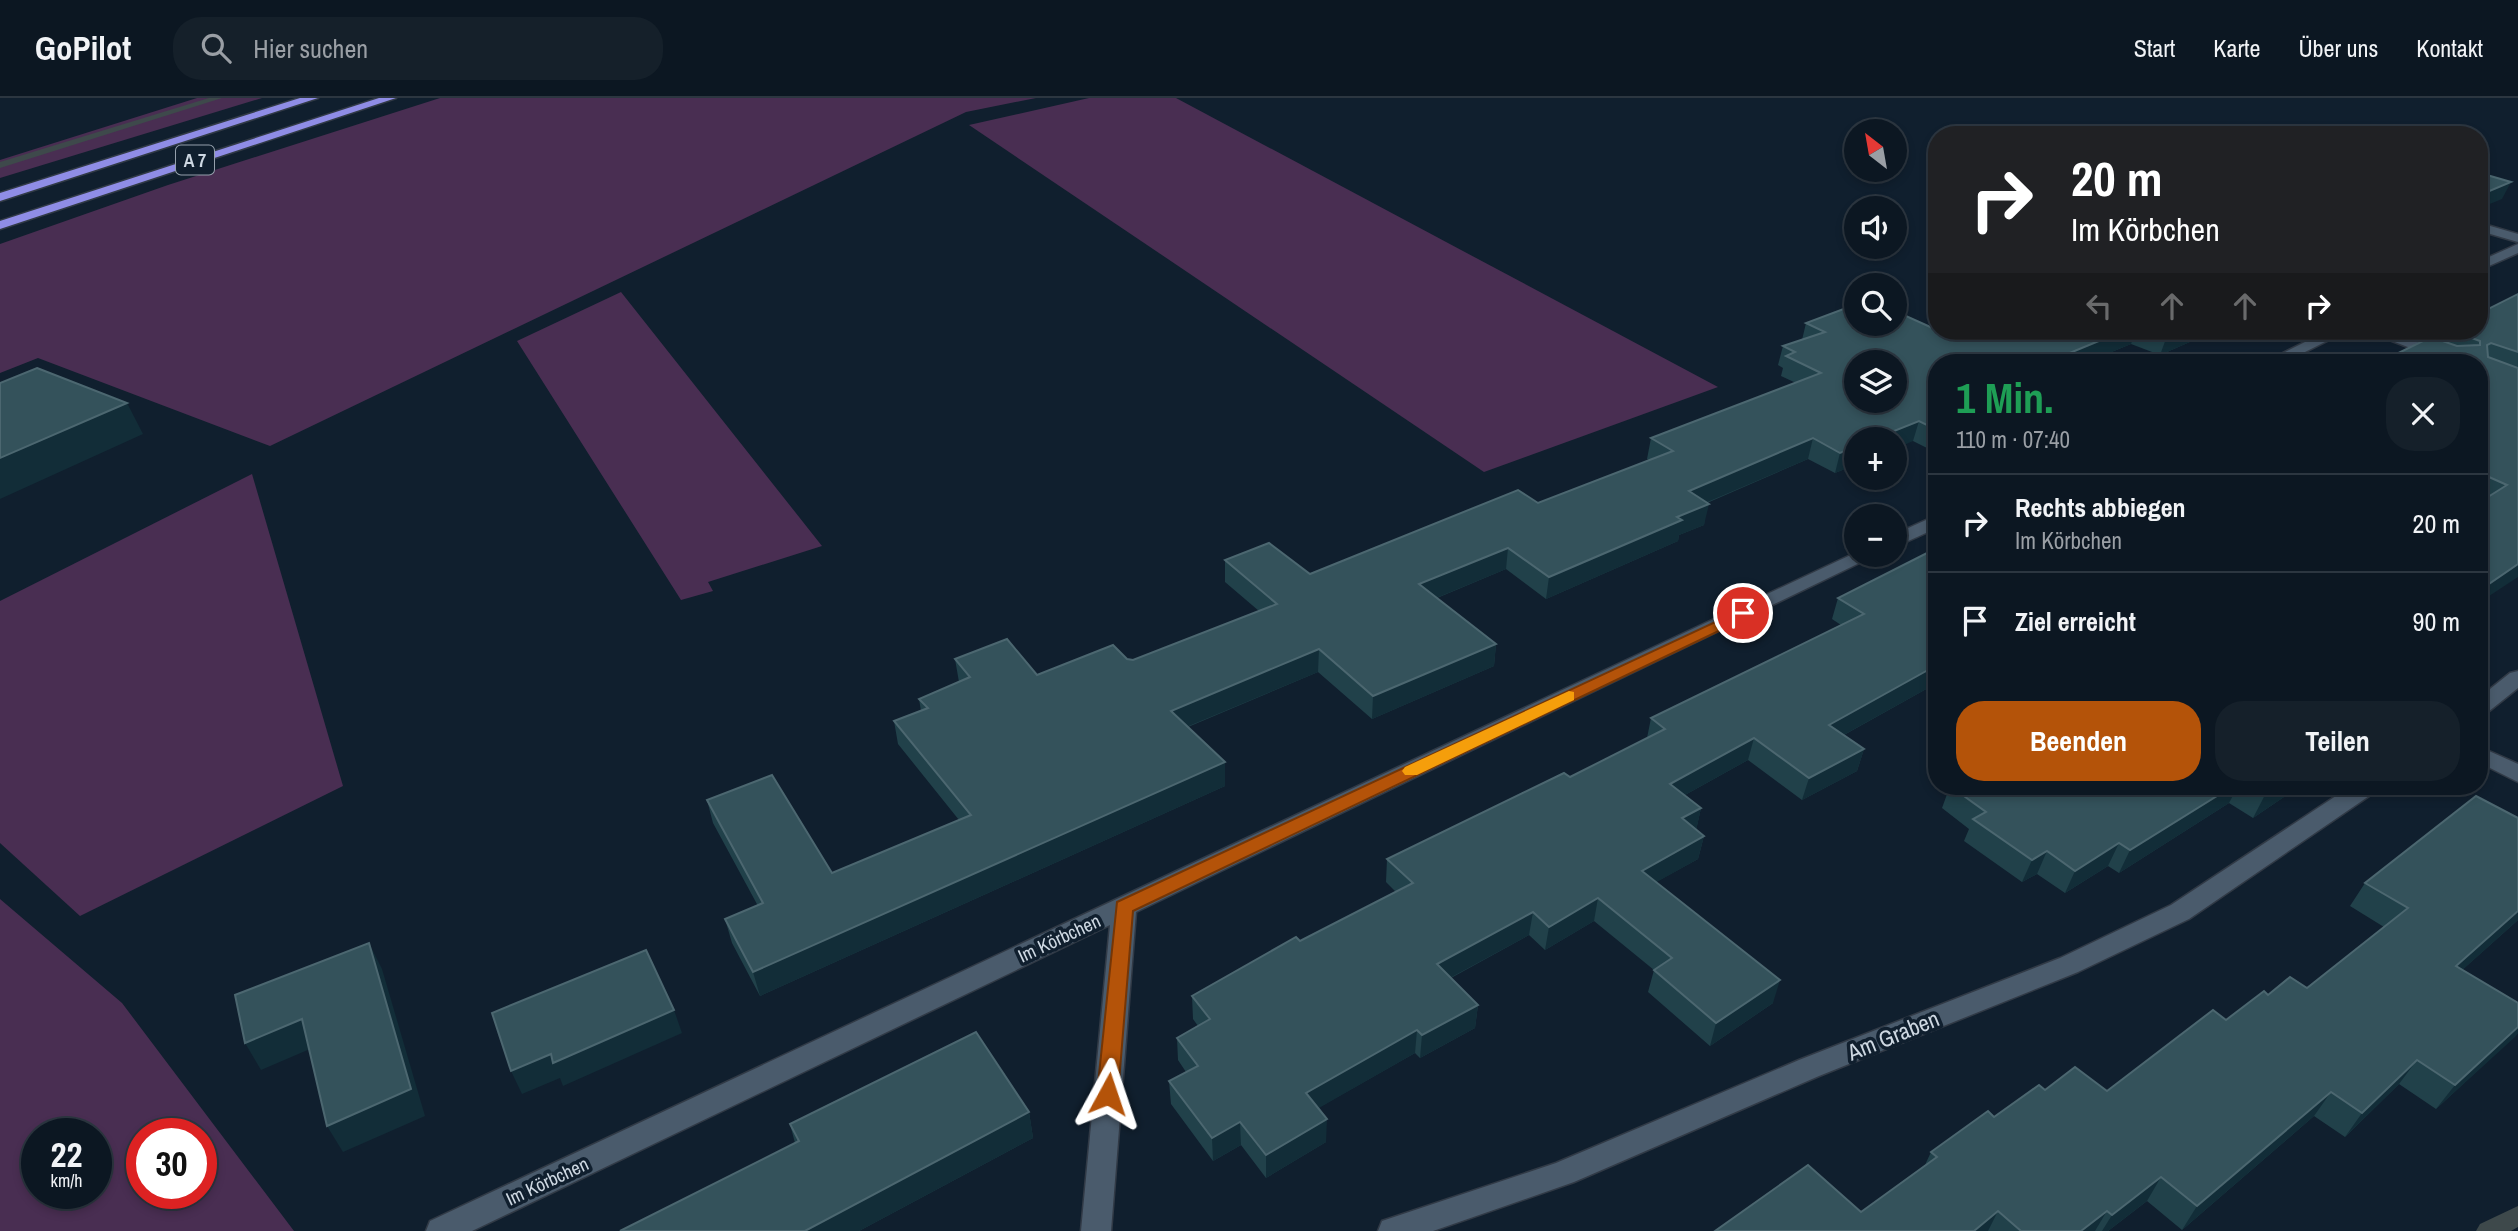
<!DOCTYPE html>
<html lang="de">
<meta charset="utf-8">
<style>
:root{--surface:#0c1722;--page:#15202a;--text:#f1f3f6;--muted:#9a9fa5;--line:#2c3640;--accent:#b45309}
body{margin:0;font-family:"Archivo Narrow",sans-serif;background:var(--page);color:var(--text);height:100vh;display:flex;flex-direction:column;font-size:26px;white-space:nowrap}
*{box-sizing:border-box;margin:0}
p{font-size:23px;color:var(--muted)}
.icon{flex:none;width:38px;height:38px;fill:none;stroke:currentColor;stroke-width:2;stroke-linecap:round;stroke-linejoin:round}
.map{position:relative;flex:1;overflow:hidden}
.details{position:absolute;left:1928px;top:256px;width:560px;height:441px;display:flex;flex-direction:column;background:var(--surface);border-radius:28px;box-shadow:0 4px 10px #0003,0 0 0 2px var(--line)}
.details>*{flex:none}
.top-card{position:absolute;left:1928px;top:28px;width:560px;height:214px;border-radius:28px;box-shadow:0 4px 10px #0003,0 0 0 2px var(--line);background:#202124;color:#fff;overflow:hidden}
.needle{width:46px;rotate:329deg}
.fabs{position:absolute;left:1844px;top:21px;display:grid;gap:14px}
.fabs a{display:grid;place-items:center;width:63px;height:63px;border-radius:50%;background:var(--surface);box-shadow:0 4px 10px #0003,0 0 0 2px var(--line);font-size:35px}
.speed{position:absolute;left:21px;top:1020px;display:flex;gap:14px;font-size:35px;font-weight:700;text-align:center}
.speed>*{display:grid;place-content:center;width:91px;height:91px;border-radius:50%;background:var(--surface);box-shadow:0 4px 10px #0003,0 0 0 2px var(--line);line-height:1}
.speed small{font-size:18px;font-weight:400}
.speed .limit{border:10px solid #d22;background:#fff;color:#111}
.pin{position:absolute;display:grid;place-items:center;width:60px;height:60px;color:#fff;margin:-30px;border:4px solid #fff;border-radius:50%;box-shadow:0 2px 7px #0007}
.me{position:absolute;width:77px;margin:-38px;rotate:5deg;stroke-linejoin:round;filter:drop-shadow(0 0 5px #0008)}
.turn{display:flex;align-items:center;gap:24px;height:147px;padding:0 28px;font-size:32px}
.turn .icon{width:91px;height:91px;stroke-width:2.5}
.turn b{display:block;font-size:49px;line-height:60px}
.lanes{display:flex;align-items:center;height:66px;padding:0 28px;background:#0003;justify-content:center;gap:35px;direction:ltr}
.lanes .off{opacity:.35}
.round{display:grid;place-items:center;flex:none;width:74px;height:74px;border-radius:28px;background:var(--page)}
.summary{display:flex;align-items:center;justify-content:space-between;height:119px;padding:0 28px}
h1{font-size:42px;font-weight:800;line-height:52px;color:#1e9e55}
.cta{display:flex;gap:14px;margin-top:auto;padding:14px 28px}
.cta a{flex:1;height:80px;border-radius:28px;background:var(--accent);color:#fff;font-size:28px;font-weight:800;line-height:80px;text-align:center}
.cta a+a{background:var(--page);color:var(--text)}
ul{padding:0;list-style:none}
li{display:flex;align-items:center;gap:21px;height:98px;padding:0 28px;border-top:2px solid var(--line)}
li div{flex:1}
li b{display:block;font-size:26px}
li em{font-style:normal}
header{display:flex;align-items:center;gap:42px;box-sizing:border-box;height:98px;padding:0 35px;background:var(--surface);border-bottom:2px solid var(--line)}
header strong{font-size:33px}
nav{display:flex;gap:38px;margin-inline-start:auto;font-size:24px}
.search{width:490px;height:63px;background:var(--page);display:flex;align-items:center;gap:18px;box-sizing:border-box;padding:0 24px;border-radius:28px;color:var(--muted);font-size:26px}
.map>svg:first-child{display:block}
</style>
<header>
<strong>GoPilot</strong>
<div class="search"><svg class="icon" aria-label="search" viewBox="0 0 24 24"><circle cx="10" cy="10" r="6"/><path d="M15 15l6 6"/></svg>Hier suchen</div>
<nav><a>Start</a><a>Karte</a><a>Über uns</a><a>Kontakt</a></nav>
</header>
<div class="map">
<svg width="2518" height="1133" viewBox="0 0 2518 1133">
<rect width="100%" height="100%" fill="#101f2e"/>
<g fill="#492e52" fill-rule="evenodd">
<polygon points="197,0 262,0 0,80 0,62"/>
<polygon points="440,0 1036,0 966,14 270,348 38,260 0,275 0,146 168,87"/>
<polygon points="1089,0 1176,0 1718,289 1484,374 969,27"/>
<polygon points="621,194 822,448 708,484 713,493 681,502 517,243"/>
<polygon points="252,376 343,688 80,818 0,745 0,503"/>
<path d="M0 801 122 905 294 1133H0ZM96 1036V1096H37V1036ZM142 1036H201V1096H142Z"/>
</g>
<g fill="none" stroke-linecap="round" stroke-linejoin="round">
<g fill="#3e494b" fill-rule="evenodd">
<polygon points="209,0 222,0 0,70 0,64"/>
<polygon points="2518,1108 2518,1129 2511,1133 2476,1133 2480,1126"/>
</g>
<defs>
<g id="minor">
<polygon points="2480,125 2518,136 2518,144 2480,133"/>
<polygon points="2518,146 2518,155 2480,172 2480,163"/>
<polygon points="2327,233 2347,233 2285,264 2265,264"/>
<polygon points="2366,233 2388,233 2469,264 2447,264"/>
<polygon points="1937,417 1937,430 1895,449 1895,436"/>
<polygon points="1857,454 1857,457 1876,457 1136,814 1111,1133 1081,1133 1110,827 472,1133 426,1133 430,1123"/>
<polygon points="2518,573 2518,590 2488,614 2480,616 2480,599 2510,575"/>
<polygon points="2480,649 2518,666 2518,684 2480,665"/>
<polygon points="2351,688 2379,688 2375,694 2189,821 2078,874 1819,978 1574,1084 1433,1133 1378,1133 1382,1123 1556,1065 1799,962 2060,860 2171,807"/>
</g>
<g id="highway">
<polygon points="300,0 318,0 0,103 0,95"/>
<polygon points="379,0 396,0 0,131 0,123"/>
</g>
</defs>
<use href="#minor" stroke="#313a46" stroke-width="3"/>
<use href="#highway" stroke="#313a46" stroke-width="3"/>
<use href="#minor" fill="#4a5b6c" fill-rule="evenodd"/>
<use href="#highway" fill="#8f8de6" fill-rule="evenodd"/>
</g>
<g fill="#21414a">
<polygon points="2518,196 2518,479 2483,401 2480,400 2480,264 2441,242 2446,233 2480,233"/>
<polygon points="1806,225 1945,235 1952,233 2215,233 2160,257 2131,246 2087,264 1937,264 1937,355 1913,343 1857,341 1857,366 1835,375 1808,361 1707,405 1704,427 1679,437 1678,443 1546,501 1506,471 1437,500 1496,546 1494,568 1372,621 1318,574 1188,629 1225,664 1225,688 760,898 732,845 725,821 758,808 713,725 707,702 832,775 959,722 898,646 894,623 921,613 919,601 959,584 955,561 1037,577 1127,561 1133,562 1259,513 1225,484 1225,462 1310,476 1538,405 1649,362 1647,361 1651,340 1796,285 1781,278 1783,270 1778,267 1783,248 1802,242"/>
<polygon points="1937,450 1937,585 1844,637 1864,651 1857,673 1802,702 1748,662 1685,697 1701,710 1696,732 1704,738 1698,761 1656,784 1773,905 1710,948 1648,894 1654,872 1594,823 1545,852 1529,837 1451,880 1478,907 1475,930 1420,960 1415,955 1318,1010 1326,1044 1266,1080 1241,1047 1213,1063 1171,1006 1169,983 1186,974 1178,962 1177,940 1198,928 1193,921 1192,898 1396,794 1386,784 1387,761 1570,679 1647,640 1651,620 1841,527 1832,521 1838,500"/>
<polygon points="1950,688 2300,688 2253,720 2229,705 2119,775 2108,768 2065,795 2037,776 2022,784 1964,743 1969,731 1942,710"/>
<polygon points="2518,720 2518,822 2462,872 2518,905 2518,935 2436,1011 2399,986 2345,1039 2314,1018 2182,1132 2147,1103 2108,1133 1715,1133 1861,1114 1925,1067 1931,1054 2045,992 2107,993 2268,897 2307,890 2384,829 2350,808 2365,785"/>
<polygon points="1029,1014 1033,1040 859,1133 620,1133 795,1045 790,1026"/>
</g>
<g fill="#122d38">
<polygon points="2511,84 2502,101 2480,110 2480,97"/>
<polygon points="2123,233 2136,233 2131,246 2087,264 2048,264"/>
<polygon points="2180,233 2215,233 2160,257 2167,238"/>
<polygon points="127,305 143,336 0,401 0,360"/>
<polygon points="1919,323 1913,343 1895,351 1895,341 1874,341"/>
<polygon points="1813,340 1808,361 1684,414 1689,393"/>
<polygon points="1857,348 1857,366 1835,375 1840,355"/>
<polygon points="1709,406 1704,427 1679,437 1678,443 1546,501 1549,479 1677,419"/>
<polygon points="1508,450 1506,471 1417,508 1419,486"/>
<polygon points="2518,466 2518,479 2480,504 2480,492"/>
<polygon points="1496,546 1494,568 1372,621 1373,598"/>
<polygon points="1319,551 1318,574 1172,635 1171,613"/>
<polygon points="1937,567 1937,585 1822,649 1829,627"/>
<polygon points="1754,640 1748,662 1665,708 1670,686"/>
<polygon points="1864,651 1857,673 1802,702 1809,680"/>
<polygon points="1225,664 1225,688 760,898 753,874"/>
<polygon points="2233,688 2238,688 2229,705 2119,775 2130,752"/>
<polygon points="2279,688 2300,688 2253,720 2265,697"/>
<polygon points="1701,710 1696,733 1682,720"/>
<polygon points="1704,738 1698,761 1637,795 1642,773"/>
<polygon points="2119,745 2108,768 2065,795 2075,773"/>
<polygon points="2047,753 2037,776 2022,784 2032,762"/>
<polygon points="1598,800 1594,823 1545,852 1549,829"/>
<polygon points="2518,813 2518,822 2440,892 2456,868"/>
<polygon points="1533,814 1529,837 1435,888 1437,866"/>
<polygon points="369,845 382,871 425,1018 343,1054 327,1028"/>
<polygon points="1780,882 1773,905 1710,948 1716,925"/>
<polygon points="1478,907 1475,930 1420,960 1422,937"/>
<polygon points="674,912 682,935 563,988 560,980 522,996 511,973 551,956"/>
<polygon points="302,921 317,948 261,972 245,945"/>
<polygon points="2518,929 2518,935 2515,939 2436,1011 2455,987"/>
<polygon points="1417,932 1415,955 1305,1018 1306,995"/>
<polygon points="2417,962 2399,986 2345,1039 2362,1015"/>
<polygon points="2331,994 2314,1018 2182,1132 2197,1108"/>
<polygon points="1029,1014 1033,1040 859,1133 805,1133"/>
<polygon points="1327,1021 1326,1044 1266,1080 1266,1057"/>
<polygon points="1240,1024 1241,1047 1213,1063 1212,1040"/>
<polygon points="2161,1079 2147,1103 2108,1133 2102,1133 2112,1117"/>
<polygon points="1998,1113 1988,1133 1974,1133"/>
<polygon points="2107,1113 2095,1133 2081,1133"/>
</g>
<g fill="#34525b" stroke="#4c6770" stroke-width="2" fill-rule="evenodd">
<polygon points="2480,75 2511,84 2480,97"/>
<polygon points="2518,196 2518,254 2491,245 2487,247 2488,259 2518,270 2518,466 2480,492 2480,404 2507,387 2480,375 2480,264 2380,264 2431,239 2457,248 2480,247 2480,243 2452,233 2480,233 2480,215"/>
<path d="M1857 206V226H1895V213L1937 232V233L1945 235 1952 233H2123L2048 264H1937V332L1919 323 1874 341H1857V348L1840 355 1813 340 1689 393 1709 406 1677 419 1682 422 1549 479 1508 450 1419 486 1496 546 1373 598 1319 551 1171 613 1225 664 753 874 725 821 763 805 707 702 772 677 832 775 971 717 894 623 928 610 919 601 970 579 955 561 1007 541 1037 577 1113 547 1127 561 1133 562 1277 506 1225 462 1269 445 1310 476 1518 392 1538 405 1673 353 1651 340 1821 275 1786 258 1795 254 1783 248 1825 234 1806 225ZM1857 264H1895V303H1857Z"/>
<polygon points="2154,233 2180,233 2167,238"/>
<polygon points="37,270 127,305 0,360 0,285"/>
<polygon points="1937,450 1937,567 1829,627 1864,651 1809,680 1754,640 1670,686 1701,710 1682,720 1704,738 1642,773 1780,882 1716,925 1654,872 1672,860 1598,800 1549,829 1533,814 1437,866 1478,907 1422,937 1417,932 1306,995 1327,1021 1266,1057 1240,1024 1212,1040 1169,983 1198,968 1177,940 1210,921 1192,898 1296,839 1300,843 1413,785 1387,761 1564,675 1570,679 1665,631 1651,620 1864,516 1838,500"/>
<polygon points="1950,688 2233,688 2130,752 2119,745 2075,773 2047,753 2032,762 1973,721 1986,714"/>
<polygon points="2249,688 2279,688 2265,697"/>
<polygon points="2476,698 2518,720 2518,813 2456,868 2518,905 2518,929 2455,987 2417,962 2362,1015 2331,994 2197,1108 2161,1079 2112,1117 2107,1113 2081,1133 2021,1133 1998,1113 1974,1133 1715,1133 1808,1067 1861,1114 1937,1059 1931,1054 1988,1013 1994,1019 2039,987 2045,992 2075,969 2107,993 2213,912 2226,922 2264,893 2268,897 2290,879 2307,890 2408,810 2365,785"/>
<polygon points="369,845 411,991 327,1028 302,921 245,945 235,897"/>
<polygon points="646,852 674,912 553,965 551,956 511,973 492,915"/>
<polygon points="976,934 1029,1014 805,1133 620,1133 799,1043 790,1026"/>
</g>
<polygon fill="#b45309" stroke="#753606" stroke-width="2" points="1743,511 1748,512 1748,519 1133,813 1118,996 1115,1002 1108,1005 1100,1002 1097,996 1117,804"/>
<polygon fill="#f59e0b" points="1569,593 1574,594 1574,602 1417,677 1405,677 1402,673 1405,669"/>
<g text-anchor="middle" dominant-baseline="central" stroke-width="7" stroke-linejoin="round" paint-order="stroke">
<rect fill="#101f2e" stroke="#95a0ac" stroke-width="2" x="176" y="47.5" width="38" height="29" rx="5"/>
<g font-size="18" font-weight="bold" fill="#ced8e2">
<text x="195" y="62">A 7</text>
</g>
<g font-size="19" fill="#ced8e2" stroke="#101f2e">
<text transform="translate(1059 840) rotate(-25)">Im Körbchen</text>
<text transform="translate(547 1083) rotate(-25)">Im Körbchen</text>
</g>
<g font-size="23" fill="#ced8e2" stroke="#101f2e">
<text transform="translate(1893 937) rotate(-22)">Am Graben</text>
</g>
</g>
</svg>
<div class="fabs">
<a><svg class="needle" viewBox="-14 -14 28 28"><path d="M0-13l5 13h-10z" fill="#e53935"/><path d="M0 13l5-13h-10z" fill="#9a9fa5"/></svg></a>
<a><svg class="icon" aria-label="sound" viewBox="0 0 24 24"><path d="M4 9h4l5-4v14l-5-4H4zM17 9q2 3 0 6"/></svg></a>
<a><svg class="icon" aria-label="search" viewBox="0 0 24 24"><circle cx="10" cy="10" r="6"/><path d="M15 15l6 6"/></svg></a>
<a><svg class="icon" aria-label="layers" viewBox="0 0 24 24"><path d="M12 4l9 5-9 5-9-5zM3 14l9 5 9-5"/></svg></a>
<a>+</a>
<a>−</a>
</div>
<div class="speed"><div>22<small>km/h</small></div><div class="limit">30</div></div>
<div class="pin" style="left:1743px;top:515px;background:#d93025"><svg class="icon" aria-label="arrive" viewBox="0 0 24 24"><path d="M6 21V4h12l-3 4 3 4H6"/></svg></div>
<svg class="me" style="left:1108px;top:996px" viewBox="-20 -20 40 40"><path d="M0-17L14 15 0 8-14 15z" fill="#b45309" stroke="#fff" stroke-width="4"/></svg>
<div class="top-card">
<div class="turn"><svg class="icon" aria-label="right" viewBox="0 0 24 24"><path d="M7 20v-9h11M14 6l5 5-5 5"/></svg><div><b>20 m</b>Im Körbchen</div></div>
<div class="lanes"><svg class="icon off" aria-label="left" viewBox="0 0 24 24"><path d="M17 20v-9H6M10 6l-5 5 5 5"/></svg><svg class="icon off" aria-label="ahead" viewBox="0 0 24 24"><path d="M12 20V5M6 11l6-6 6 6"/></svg><svg class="icon off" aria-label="ahead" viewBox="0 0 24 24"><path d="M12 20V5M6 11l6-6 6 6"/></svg><svg class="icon" aria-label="right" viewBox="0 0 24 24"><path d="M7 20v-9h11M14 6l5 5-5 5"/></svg></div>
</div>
<section class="details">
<div class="summary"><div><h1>1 Min.</h1><p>110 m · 07:40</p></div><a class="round"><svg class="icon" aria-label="close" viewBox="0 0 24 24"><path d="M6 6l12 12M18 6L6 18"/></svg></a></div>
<ul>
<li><svg class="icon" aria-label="right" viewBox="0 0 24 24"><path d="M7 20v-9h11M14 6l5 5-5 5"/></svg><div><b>Rechts abbiegen</b><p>Im Körbchen</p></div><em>20 m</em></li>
<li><svg class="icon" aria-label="arrive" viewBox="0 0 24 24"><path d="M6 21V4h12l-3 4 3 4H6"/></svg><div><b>Ziel erreicht</b></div><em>90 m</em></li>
</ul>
<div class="cta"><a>Beenden</a><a>Teilen</a></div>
</section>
</div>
